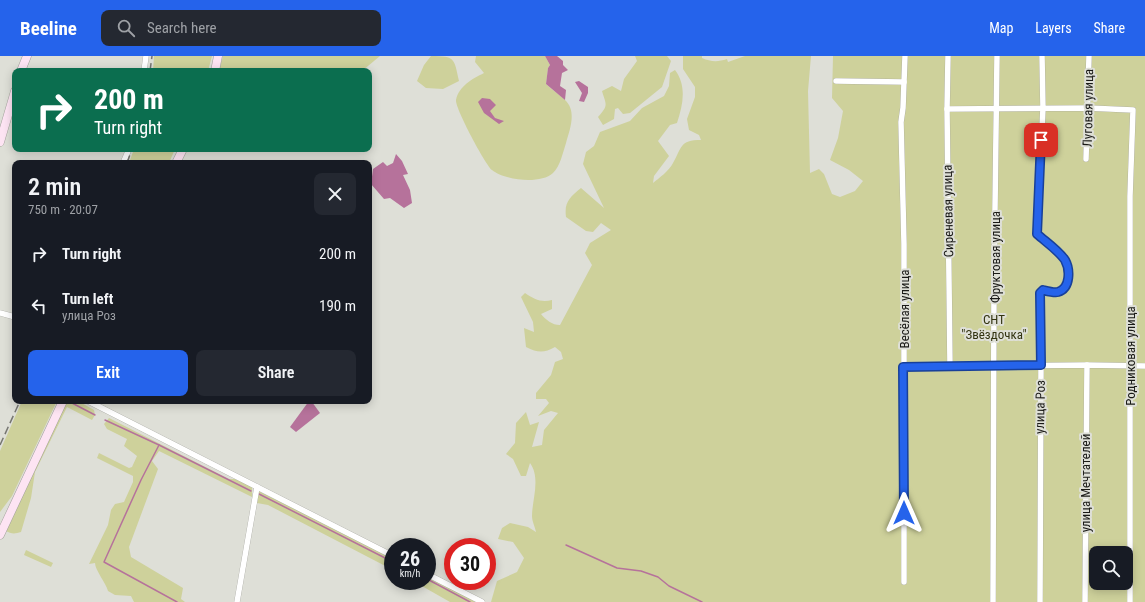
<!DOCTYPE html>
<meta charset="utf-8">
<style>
:root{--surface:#171b24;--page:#242831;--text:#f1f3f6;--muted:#9ea1a6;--accent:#2563eb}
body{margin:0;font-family:"Roboto Condensed",sans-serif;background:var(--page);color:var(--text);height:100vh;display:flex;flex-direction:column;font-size:15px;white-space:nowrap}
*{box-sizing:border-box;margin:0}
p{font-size:13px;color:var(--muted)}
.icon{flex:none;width:22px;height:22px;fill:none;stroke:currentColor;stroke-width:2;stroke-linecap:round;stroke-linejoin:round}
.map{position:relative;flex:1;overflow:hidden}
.side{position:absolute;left:12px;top:104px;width:360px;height:244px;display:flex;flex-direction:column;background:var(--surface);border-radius:8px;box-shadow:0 2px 10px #0003}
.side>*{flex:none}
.top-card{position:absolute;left:12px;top:12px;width:360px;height:84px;border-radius:8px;box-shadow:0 2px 10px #0003;background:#0b6e4f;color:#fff;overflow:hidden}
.buttons{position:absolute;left:1089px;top:490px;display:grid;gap:8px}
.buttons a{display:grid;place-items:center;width:44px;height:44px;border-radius:8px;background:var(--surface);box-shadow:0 2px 10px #0003;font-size:20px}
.speed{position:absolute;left:384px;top:482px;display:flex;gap:8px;font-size:20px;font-weight:700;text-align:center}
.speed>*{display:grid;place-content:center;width:52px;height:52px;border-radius:50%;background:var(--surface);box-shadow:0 2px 10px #0003;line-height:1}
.speed small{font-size:10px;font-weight:400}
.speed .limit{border:6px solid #d22;background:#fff;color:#111}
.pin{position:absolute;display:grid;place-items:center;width:34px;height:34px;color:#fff;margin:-17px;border-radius:8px;box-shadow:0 2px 6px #0006}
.me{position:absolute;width:44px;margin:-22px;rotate:0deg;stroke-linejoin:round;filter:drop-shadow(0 0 3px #0008)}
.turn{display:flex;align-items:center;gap:14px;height:84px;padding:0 16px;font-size:18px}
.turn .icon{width:52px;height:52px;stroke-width:2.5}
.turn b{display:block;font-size:28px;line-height:34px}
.round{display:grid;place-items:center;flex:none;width:42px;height:42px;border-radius:8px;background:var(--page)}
.head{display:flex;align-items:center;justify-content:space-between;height:68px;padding:0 16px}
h1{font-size:24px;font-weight:600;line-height:30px}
.cta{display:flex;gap:8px;margin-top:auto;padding:8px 16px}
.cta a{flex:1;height:46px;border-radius:8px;background:var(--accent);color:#fff;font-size:16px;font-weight:600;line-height:46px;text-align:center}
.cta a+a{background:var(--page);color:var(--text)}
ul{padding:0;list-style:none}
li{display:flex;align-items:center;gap:12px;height:52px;padding:0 16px}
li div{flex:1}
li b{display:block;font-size:15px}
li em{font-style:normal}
header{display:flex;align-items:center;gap:24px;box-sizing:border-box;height:56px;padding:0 20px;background:var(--accent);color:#fff}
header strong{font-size:19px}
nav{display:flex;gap:22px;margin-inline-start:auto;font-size:14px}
.search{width:280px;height:36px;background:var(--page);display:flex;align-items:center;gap:10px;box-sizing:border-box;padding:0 14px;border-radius:8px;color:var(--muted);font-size:15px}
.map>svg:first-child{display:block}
</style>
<header>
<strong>Beeline</strong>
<div class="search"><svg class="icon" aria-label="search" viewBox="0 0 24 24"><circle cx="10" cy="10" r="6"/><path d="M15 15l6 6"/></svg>Search here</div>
<nav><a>Map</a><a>Layers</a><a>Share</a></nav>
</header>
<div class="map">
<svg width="1145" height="546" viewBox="0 0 1145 546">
<rect width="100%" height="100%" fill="#dedfd7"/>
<g fill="#ced19b" fill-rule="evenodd">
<polygon points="154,0 212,0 208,15 153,15"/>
<polygon points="223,0 380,0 362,15 219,15"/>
<path d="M431 0C456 0 454 3 459 25L443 33 426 32 417 25 424 9Z"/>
<path d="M476 0H545L550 9 548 12 546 28C552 34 559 38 565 44 577 55 570 73 566 87 563 96 560 111 553 117 540 129 504 124 492 114 485 108 455 52 456 44 459 30 472 23 484 17L475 6Z"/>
<path d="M635 0H667L671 5 662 31 630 57 623 58 618 52 615 53 614 63 603 69 598 61C609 49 606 49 602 35L612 30 621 35 624 23 637 5Z"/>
<path d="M683 0H702V2C711 6 718 6 727 3L728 6 745 0H811L808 35 810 117 819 113 824 118 832 138 840 141 855 135 863 125 849 114 830 104 838 82 843 55 832 42 833 0H1145V546H491L497 525 517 516 524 502 513 486 498 483 502 472 510 467 528 471 536 476C535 471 532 465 532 460 532 444 541 422 530 407L526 420H521L513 403 506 398 515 387 516 367 526 356 530 369 539 366 532 391 542 389 544 374 558 357 551 355 538 360 549 347 546 343H536V337L551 319 555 306 563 303 561 296 555 291C544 297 538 297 526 291L524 272 534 276 533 266 521 241 525 237C534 243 541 247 552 244V253L541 258C546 264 552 269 560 269L592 209 585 197 590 187 611 174 601 167 593 176 586 175 566 161C564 146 570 141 581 132L604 152 583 108 586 96 594 90 600 76 630 65 642 52 664 40 669 30 670 17 675 14C687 30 683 49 677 67L670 69 658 85 669 100 654 120 653 127C659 122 669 115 673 107 682 92 679 84 701 84L699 79 689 74 687 63 695 41V31L683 13ZM1096 497H1126V527H1096Z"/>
<polygon points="134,93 175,93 169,107 129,107"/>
<polygon points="22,345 57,345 12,440 0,456 0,395"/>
<path d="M68 345H78L94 354 95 359 92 364 67 351 35 416 31 442 21 476C15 478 11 478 6 475L56 368Z"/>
<path d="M109 362 229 423H235L252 431V441L159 395 152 405 158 413 129 491 131 501 183 532 181 543 185 546H134L131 540 115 539 108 535C106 527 95 514 95 507L89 508 108 469 111 454 115 448 124 446 133 426V420L97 402 99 397 129 412 132 411 137 400 124 390 127 383 107 373 104 368Z"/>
<polygon points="259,435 393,502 393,514 268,449 257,447"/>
<polygon points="26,494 53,507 51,511 24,499"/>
<polygon points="427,520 478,546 450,546 413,525 427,525"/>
</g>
<g fill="#b6729b">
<polygon points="545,0 557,0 563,5 563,9 568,14 562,17 560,30 566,34 565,44 546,28 548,12 550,9"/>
<polygon points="579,25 588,31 588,37 584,46 579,45 582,37 575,26"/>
<polygon points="482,42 490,43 496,49 490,55 495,62 504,65 499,68 484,57 478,46"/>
<polygon points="396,98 402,105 408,118 403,119 410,134 412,147 404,152 390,142 384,143 371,128 373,113 383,106 387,110 393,107"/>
<polygon points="309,345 312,346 320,357 296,376 290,371"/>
</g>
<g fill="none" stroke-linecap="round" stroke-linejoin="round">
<g stroke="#b6729b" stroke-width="1.5">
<polyline points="72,347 95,359"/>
<polyline points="105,364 159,389 251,435"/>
<polyline points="159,389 141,424 104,506 177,546"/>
<polyline points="259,438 393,506"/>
<polyline points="566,489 617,512 641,515 658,521 669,530 702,546"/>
<polyline points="427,523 470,546"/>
</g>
<defs>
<g id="street">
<polyline points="948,0 947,53 950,310"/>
<polyline points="144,15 146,0"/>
<polyline points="836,25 904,26"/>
<polyline points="947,53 1088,52 1133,54 1130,140 1130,546"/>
<polyline points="1086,103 1089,0"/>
<polyline points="123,107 129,93"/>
<polyline points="0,257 15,261"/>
<polyline points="903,311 1087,309 1145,310"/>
<polyline points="88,345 393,500"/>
<polyline points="427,518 482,546"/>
<polyline points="904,526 904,188 901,66 903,52 905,0"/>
<polyline points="237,546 257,431"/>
<polyline points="993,546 994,227 997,0"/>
<path d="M1040 546 1041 309 1039 241 1040 237 1043 234C1047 235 1054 237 1058 236 1071 232 1070 213 1065 204 1058 194 1046 186 1037 178L1043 52 1042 0"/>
<polyline points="1085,546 1087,309"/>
</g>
<g id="secondary">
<polyline points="21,15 27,0"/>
<polyline points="215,15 218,0"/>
<polyline points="0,86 15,35"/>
<polyline points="176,107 183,93"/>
<polyline points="0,479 63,345"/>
</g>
</defs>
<use href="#street" stroke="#a1a19a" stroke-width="6"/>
<use href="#secondary" stroke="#a1a19a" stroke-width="9"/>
<use href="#street" stroke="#fff" stroke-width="5.5"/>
<use href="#secondary" stroke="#fde4f3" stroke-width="8"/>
<g stroke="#767671" stroke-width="1.5" stroke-dasharray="8 4" stroke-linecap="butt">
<polyline points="150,15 152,0"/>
<polyline points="127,107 132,93"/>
<polyline points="0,389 20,345"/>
</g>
</g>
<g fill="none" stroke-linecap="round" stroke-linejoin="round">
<defs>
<path id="route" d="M904 457 903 311 1041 309 1040 237 1043 234C1047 235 1054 237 1058 236 1071 232 1070 213 1065 204 1058 194 1046 186 1037 178L1041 84"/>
</defs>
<use href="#route" stroke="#184099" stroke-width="10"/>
<use href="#route" stroke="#2563eb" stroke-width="7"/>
</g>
<g text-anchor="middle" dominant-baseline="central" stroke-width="4" stroke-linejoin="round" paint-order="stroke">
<g font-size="13" fill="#1a1a17" stroke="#dedfd7">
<text transform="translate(1088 52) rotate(-89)">Луговая улица</text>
<text transform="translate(948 155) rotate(-91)">Сиреневая улица</text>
<text transform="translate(995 201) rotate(-90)">Фруктовая улица</text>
<text transform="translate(904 253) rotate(-90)">Весёлая улица</text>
<text transform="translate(1130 300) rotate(-90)">Родниковая улица</text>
<text transform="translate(1040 351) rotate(-89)">улица Роз</text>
<text transform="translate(1085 427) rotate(-90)">улица Мечтателей</text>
</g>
<g font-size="13" fill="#333411" stroke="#dedfd7">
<text x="994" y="263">СНТ<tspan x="994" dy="15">"Звёздочка"</tspan></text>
</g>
</g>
</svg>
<div class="buttons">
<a><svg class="icon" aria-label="search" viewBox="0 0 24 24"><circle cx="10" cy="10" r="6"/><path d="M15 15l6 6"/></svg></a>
</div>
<div class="speed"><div>26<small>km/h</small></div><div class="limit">30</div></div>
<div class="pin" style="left:1041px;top:84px;background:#d93025"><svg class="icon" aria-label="arrive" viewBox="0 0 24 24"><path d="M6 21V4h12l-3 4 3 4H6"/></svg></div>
<svg class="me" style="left:904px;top:457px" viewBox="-20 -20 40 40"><path d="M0-17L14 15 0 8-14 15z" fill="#2563eb" stroke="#fff" stroke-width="4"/></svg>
<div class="top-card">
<div class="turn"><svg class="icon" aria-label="right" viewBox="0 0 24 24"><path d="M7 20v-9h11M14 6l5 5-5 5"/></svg><div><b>200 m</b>Turn right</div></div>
</div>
<section class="side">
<div class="head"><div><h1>2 min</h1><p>750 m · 20:07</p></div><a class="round"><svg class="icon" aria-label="close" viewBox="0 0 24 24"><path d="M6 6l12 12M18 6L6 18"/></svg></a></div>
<ul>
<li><svg class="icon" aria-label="right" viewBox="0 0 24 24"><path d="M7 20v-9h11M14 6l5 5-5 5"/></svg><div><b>Turn right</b></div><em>200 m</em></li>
<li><svg class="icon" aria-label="left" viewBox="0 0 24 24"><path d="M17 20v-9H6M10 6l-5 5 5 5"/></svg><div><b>Turn left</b><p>улица Роз</p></div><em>190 m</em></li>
</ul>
<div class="cta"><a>Exit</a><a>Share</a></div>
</section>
</div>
